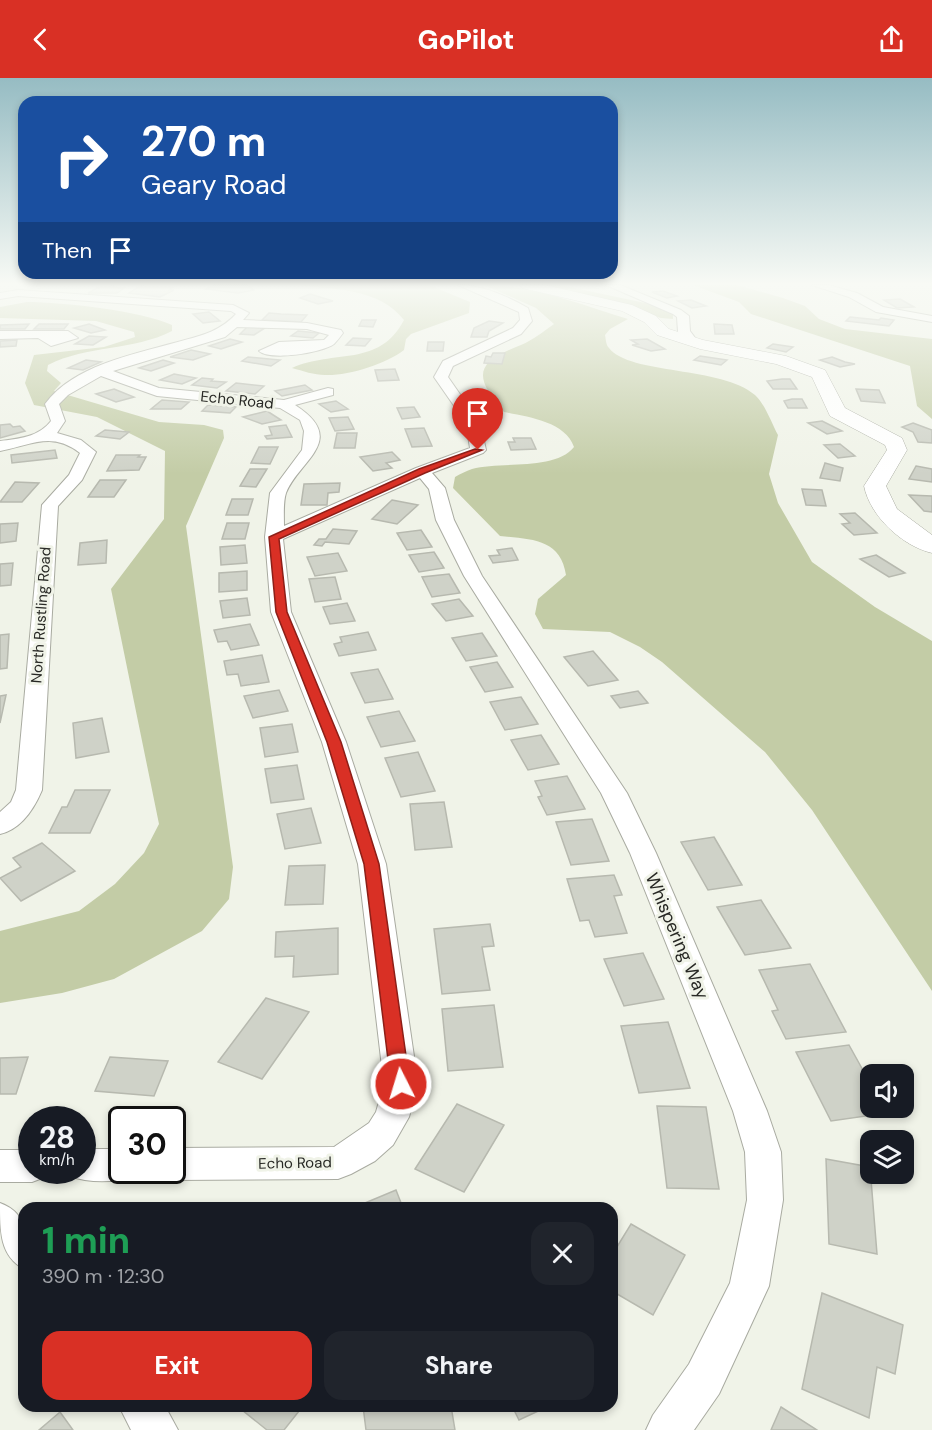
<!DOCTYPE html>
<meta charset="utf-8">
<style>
:root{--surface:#171b24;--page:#20242c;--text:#f1f3f6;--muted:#9ea1a6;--accent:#d93025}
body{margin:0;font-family:"DM Sans",sans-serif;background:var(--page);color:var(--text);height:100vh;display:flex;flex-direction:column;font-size:22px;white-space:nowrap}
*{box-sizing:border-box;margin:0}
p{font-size:20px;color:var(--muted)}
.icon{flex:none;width:33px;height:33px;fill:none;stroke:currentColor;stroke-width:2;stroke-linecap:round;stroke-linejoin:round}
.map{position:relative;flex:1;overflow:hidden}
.sheet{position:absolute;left:18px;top:1124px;width:600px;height:210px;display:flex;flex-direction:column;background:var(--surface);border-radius:18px;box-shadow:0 3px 9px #0003}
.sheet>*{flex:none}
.guide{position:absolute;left:18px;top:18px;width:600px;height:183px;border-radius:18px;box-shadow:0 3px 9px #0003;background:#1a4fa0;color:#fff;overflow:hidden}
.tools{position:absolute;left:860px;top:986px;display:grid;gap:12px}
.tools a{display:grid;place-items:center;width:54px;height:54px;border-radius:12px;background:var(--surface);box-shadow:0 3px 9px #0003;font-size:30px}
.speed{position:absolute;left:18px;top:1028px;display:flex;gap:12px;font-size:30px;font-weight:700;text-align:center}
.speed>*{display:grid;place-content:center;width:78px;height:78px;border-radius:50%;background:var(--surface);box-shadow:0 3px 9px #0003;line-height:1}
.speed small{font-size:15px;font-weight:400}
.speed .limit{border:3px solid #111;border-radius:9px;background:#fff;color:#111}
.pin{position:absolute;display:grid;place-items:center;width:51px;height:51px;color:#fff;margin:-62px -26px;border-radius:50% 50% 50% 0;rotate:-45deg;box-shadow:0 0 6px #0007}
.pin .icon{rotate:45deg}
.me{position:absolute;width:66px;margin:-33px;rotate:355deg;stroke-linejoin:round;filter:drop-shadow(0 0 4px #0008)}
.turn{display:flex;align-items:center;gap:21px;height:126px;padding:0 24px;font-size:27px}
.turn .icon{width:78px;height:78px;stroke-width:2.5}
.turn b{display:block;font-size:42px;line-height:51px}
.then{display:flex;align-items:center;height:57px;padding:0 24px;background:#0003;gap:12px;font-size:22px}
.round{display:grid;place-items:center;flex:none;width:63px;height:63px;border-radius:18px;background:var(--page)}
.head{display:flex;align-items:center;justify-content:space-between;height:102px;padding:0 24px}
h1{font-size:36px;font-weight:800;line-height:45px;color:#1e9e55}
.button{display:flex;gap:12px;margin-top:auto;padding:12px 24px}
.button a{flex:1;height:69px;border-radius:18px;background:var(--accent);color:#fff;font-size:24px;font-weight:800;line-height:69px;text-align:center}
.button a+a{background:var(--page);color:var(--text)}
header{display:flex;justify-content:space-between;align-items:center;height:78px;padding:0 24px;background:var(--accent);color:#fff;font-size:27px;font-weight:800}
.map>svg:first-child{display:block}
</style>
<header><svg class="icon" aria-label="back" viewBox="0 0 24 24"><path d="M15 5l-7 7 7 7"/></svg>GoPilot<svg class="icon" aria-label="share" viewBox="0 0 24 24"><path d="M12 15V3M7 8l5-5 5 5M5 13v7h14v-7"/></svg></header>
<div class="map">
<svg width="932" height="1352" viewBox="0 0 932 1352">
<rect width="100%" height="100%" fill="#f0f3e8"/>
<g fill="#c3cca6">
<path d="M295 207H429L470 224 469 235 411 256 406 261 404 272C386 286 348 298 325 297 314 297 303 293 292 290 334 271 379 290 404 242 380 210 332 211 295 207Z"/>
<path d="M484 207C533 207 582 227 628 241L610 251 605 257C606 262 606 267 609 270 630 297 722 288 755 317 765 326 772 346 778 357L769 396 778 425 812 484 875 529 932 563V913L812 732 765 674 662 584 640 569 610 554 543 551 535 536 538 521 566 497C561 461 531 461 500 458L453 410 455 399C460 396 466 393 472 391 500 383 555 393 574 369 565 343 527 339 504 334 471 296 477 284 521 267 533 262 544 253 554 246L536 230Z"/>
<polygon points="532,207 560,207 650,226 673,235 673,241 661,240 579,215"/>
<polygon points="693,207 737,207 783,220 805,228 819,241 845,251 932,261 932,341 917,328 910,288 751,236 739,224"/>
<path d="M27 224C62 224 142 233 172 247V253C133 273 87 267 48 287L47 293 61 305 54 313 159 344 204 347 223 352 224 360 186 448 233 789 229 821 202 853 114 901 62 915 0 925V853L79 833 115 806 144 775 159 746 111 511 164 441 165 373 97 339 34 327 25 305 34 277 104 269 135 259 134 254 96 243 0 240V229Z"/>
</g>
<g fill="#cfd2c8" stroke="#b7b9af" stroke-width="1.5">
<polygon points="248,207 254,212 238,215 206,211 215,207"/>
<polygon points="114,208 111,209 124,210 117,215 88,215 99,209"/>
<polygon points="140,208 173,209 169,212 174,212 160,219 129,215"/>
<polygon points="663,213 677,218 667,220 652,214"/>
<polygon points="310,216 333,223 318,226 300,220"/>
<polygon points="900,221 914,229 897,230 884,222"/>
<polygon points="691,222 706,228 692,230 678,223"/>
<polygon points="209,234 220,243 203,245 193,236"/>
<polygon points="269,235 281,236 307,237 301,244 262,242"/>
<polygon points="850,239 879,242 881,240 894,242 889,248 846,243"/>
<polygon points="362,242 376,242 373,249 359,248"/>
<polygon points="489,243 503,245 489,253 487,259 471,259 474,250"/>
<polygon points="29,246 25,251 0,251 0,247"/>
<polygon points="39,246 68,246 64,251 34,251"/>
<polygon points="89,246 105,252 91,255 74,250"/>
<polygon points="714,246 732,247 734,256 715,256"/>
<polygon points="248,248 265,250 254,257 240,256"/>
<polygon points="298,253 319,255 313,260 291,258"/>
<polygon points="89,258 106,259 93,267 75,266"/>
<polygon points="353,260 371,261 365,268 346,267"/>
<polygon points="230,261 242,264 221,271 209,268"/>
<polygon points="647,261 665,271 651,273 632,267 638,266 631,262"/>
<polygon points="17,262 16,268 0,269 0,263"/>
<polygon points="428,264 444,264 443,273 427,273"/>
<polygon points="773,266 793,269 786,274 767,270"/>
<polygon points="191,272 210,276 193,282 170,279"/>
<polygon points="493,275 505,275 502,286 484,285 486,278 491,279"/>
<polygon points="700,278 727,282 721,287 694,282"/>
<polygon points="248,279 280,282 271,288 242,283"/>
<polygon points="832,279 845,284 855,286 840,289 820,282"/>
<polygon points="86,282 101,284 83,292 68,290"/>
<polygon points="163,282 174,285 151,293 139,290"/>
<polygon points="395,291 399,302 378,303 375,292"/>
<polygon points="174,296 196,300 182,306 160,302"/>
<polygon points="202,300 213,301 211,303 226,304 217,310 192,307"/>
<polygon points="782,301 790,301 797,311 773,311 767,303"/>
<polygon points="236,305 264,308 255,316 226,313"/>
<polygon points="305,307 312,312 282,318 275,313"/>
<polygon points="114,311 134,319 116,324 96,316"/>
<polygon points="856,311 879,312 885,325 861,323"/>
<polygon points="792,321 802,321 807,330 788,330 784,323"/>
<polygon points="162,322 189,324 181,331 151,331"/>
<polygon points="336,323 348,331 331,334 319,326"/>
<polygon points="208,327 236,329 230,335 202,333"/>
<polygon points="414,329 420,339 402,341 397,330"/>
<polygon points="267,333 281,342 262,346 243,339"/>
<polygon points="348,339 354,351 335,353 329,340"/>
<polygon points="822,343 842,353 827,356 808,345"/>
<polygon points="913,345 932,352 932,365 918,364 913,354 902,349"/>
<polygon points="10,346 13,349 20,348 25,353 0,360 0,347"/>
<polygon points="286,347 292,359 267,361 265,358 272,357 269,349"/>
<polygon points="424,350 432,368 412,369 405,351"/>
<polygon points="105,352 129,354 120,361 96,358"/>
<polygon points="337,355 357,355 355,370 334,370"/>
<polygon points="513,360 531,360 536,371 511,372 508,364 515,364"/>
<polygon points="840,366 855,378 838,380 824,367"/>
<polygon points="259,369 278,369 270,386 251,385"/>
<polygon points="55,372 57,380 12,385 11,377"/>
<polygon points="392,374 400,382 386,385 392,390 373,393 360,379"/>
<polygon points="116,377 140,377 138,379 146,379 139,392 107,393"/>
<polygon points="825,385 843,390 840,403 820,400"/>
<polygon points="916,388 932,391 932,404 909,401"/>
<polygon points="250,391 267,391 256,409 240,408"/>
<polygon points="100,402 126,402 114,419 88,419"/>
<polygon points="15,404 39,405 22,424 0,424"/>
<polygon points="340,405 339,414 328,415 327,427 301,427 304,406"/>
<polygon points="802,411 822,412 826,428 806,427"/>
<polygon points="909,417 932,418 932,434 924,433"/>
<polygon points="232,421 253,421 248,437 226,437"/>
<polygon points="392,422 418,427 397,446 372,441"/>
<polygon points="855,435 877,455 854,457 842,446 850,445 840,436"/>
<polygon points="18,445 16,463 0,465 0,446"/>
<polygon points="227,445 249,445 245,461 222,461"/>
<polygon points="333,451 357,453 349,466 325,464 322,468 314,467 319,461 326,461"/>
<polygon points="421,452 432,469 407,472 397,455"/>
<polygon points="107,462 106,485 78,487 80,465"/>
<polygon points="245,467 247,485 221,487 220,469"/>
<polygon points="512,470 518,482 493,485 489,478 500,477 497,472"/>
<polygon points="434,474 444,490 419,494 409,477"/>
<polygon points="338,475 347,493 315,498 307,479"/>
<polygon points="876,477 905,495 889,499 860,481"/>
<polygon points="13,485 11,507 0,508 0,486"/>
<polygon points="247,493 247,512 219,514 219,495"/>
<polygon points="449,496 460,515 432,519 422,499"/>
<polygon points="335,499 341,521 315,524 309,501"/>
<polygon points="247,520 250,537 223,540 220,523"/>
<polygon points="459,521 473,538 446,543 432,526"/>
<polygon points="347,525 355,543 330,546 323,529"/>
<polygon points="250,546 259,567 231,572 227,563 218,564 214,552"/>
<polygon points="368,554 376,572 339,578 334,566 342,564 340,559"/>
<polygon points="482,555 497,578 466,583 452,560"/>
<polygon points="9,556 7,590 0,591 0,557"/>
<polygon points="593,573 618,602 588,608 564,579"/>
<polygon points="262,577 269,604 241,608 238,596 227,597 224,583"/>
<polygon points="497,584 513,609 485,614 470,589"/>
<polygon points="378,591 393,621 365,625 351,595"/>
<polygon points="279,612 288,633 253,640 244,618"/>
<polygon points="638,613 648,625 620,630 611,618"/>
<polygon points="6,617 0,645 0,618"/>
<polygon points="521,619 538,646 505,652 490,624"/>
<polygon points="399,633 415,663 381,669 367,639"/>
<polygon points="102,640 109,674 76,680 73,645"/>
<polygon points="292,646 298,674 265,679 260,650"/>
<polygon points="541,657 559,686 528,692 511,662"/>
<polygon points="418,674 435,713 401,719 385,680"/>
<polygon points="297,687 304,721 271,725 265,691"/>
<polygon points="567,698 585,731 547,737 538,719 542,718 535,703"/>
<polygon points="75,712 110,712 90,755 49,755 62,729 67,729"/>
<polygon points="444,724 452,769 415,772 410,726"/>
<polygon points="311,730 321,765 285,771 277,736"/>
<polygon points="592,741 609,783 571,787 556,744"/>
<polygon points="714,759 742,807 708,812 681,764"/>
<polygon points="42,765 75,793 21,823 0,800 21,789 13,780"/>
<polygon points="325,787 323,826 285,827 289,788"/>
<polygon points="614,797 622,817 614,818 627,855 595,859 589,842 580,843 567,801"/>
<polygon points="761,822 791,870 745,877 717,829"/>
<polygon points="490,846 494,868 482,869 490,912 442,916 434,851"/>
<polygon points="338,850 338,896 293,899 294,878 275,879 276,854"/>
<polygon points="643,875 664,921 624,928 604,881"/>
<polygon points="810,886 846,954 786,961 772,933 778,932 759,892"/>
<polygon points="266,920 309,934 262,1001 218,984"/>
<polygon points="494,927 503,989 448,993 442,931"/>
<polygon points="668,944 690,1010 639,1015 621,948"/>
<polygon points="849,967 870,1005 870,1029 883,1029 887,1035 831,1043 796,974"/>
<polygon points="28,979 16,1016 0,1016 0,980"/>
<polygon points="110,979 168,983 154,1018 95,1013"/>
<polygon points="457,1026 504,1047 464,1114 415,1091"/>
<polygon points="657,1028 706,1029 719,1111 667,1110"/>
<polygon points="826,1081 870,1089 877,1176 829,1166"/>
<polygon points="396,1112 403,1130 353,1130"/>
<polygon points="631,1146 685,1177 653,1237 612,1213 612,1177"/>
<polygon points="822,1215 903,1247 895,1296 877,1289 869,1340 802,1311"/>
<polygon points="237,1328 303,1328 284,1352 267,1352"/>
<polygon points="363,1328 451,1328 455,1352 366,1352"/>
<polygon points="512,1328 549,1328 519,1342"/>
<polygon points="781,1329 817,1352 771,1352"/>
<polygon points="60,1334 73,1352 39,1352"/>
</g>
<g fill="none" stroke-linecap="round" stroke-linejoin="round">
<defs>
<g id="street">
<path d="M458 207C482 207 507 218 528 230L532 243 521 256 453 288 448 299 480 345 486 372 483 375 432 395 445 410 454 442 482 498 627 715 656 775 767 1033 781 1074 783 1122 769 1208 719 1316 694 1352H646L653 1337 689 1286 730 1205 747 1122 745 1074 733 1033 630 775 601 715 464 498 436 442 429 411 420 400 283 461 291 534 346 664 386 786 418 1006 409 1039 393 1067 375 1083 351 1096 338 1101 172 1102 159 1097 157 1092H172V1070L334 1069 369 1045 376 1034 384 1006 358 786 322 664 271 534 265 459 270 415 302 372 304 353 300 342 280 330 157 318 101 298 68 317 59 326 65 343 57 355 81 362 96 374 82 402 58 428 42 712C34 731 21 751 0 756V734L11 724 16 712 42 427 69 397 80 375C51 353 32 367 0 373V363C18 361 39 359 51 343L45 326C73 288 131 277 174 265 199 258 218 255 236 236L231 233 18 218 0 221V215L18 212 233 227 249 235 243 242 307 245 341 252 343 255C340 259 337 263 334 266 322 275 270 283 259 273L279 264 324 262 329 257 307 251 237 249 225 259 113 293 159 310 284 322 328 310 333 311V317L295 327C350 362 298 383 286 415 283 424 284 438 284 448L416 390 470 370 466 345 434 299 443 283 513 250 520 242 519 234Z"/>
<polygon points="606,207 620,207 681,232 689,238 690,253 696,261 686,264 678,254 677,239 673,236"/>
<polygon points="812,207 828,207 857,215 883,229 932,238 932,244 876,234 849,219"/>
<polygon points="0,253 68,253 78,260 51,268 38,260 0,261"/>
<path d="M82 1071H122V1092H138L135 1098C115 1105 89 1105 69 1098L66 1092H82Z"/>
<polygon points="0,1072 32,1072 32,1092 48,1092 45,1099 32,1104 0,1104"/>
<path d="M0 1125C32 1137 24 1162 24 1191 0 1178 0 1154 0 1125Z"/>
<polygon points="119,1328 165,1328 178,1352 131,1352"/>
</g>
<path id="secondary" d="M520 207H545L632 227 656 238 669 251 703 262 786 278 825 292 845 330 902 360 907 372 886 408 897 431 932 457V475C902 468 870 438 864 408L887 372 885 367 830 338 812 299 776 286 700 271 657 257 644 244 622 233 522 210Z"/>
</defs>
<use href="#street" stroke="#a9aba1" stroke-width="2"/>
<use href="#secondary" stroke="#a9aba1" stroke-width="1"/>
<use href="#street" fill="#fff" fill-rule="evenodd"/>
<use href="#secondary" fill="#fff" fill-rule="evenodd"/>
</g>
<linearGradient id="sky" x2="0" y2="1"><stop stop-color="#96bcc3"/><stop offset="0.52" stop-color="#f8faf5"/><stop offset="1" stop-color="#f8faf5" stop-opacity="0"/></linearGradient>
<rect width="932" height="396" fill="url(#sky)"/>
<polygon fill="#d93025" stroke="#8d1f18" stroke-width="1.5" points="475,371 482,372 425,395 279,461 287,534 341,664 379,786 410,1006 407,1011 401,1013 394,1011 391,1006 364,786 327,664 276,534 269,459 419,391"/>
<g text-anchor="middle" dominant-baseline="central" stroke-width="6" stroke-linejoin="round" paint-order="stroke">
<g font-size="15" fill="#272824" stroke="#f0f3e8">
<text transform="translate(237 322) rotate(6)">Echo Road</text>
<text transform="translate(41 537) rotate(-86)">North Rustling Road</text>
<text transform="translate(295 1085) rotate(-1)">Echo Road</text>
</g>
<g font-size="18" fill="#272824" stroke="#f0f3e8">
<text transform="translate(677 858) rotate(67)">Whispering Way</text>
</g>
</g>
</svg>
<div class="tools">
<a><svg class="icon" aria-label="sound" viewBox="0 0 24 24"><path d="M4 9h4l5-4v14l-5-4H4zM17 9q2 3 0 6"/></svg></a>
<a><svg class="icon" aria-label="layers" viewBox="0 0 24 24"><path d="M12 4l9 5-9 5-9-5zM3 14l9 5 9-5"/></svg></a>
</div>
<div class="speed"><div>28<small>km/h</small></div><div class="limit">30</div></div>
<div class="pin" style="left:478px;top:372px;background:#d93025"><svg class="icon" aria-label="arrive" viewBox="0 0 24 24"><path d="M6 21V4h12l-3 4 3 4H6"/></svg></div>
<svg class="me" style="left:401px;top:1006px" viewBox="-20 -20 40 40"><circle r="17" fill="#d93025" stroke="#fff" stroke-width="3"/><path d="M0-11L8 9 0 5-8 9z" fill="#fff"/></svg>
<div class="guide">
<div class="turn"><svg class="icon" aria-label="right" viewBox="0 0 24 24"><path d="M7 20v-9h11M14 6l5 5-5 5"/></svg><div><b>270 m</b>Geary Road</div></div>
<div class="then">Then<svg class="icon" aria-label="arrive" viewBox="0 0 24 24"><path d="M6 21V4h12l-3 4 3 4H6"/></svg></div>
</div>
<section class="sheet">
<div class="head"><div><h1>1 min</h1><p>390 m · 12:30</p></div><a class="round"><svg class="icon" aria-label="close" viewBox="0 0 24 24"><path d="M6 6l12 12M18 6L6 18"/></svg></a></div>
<div class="button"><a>Exit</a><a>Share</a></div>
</section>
</div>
